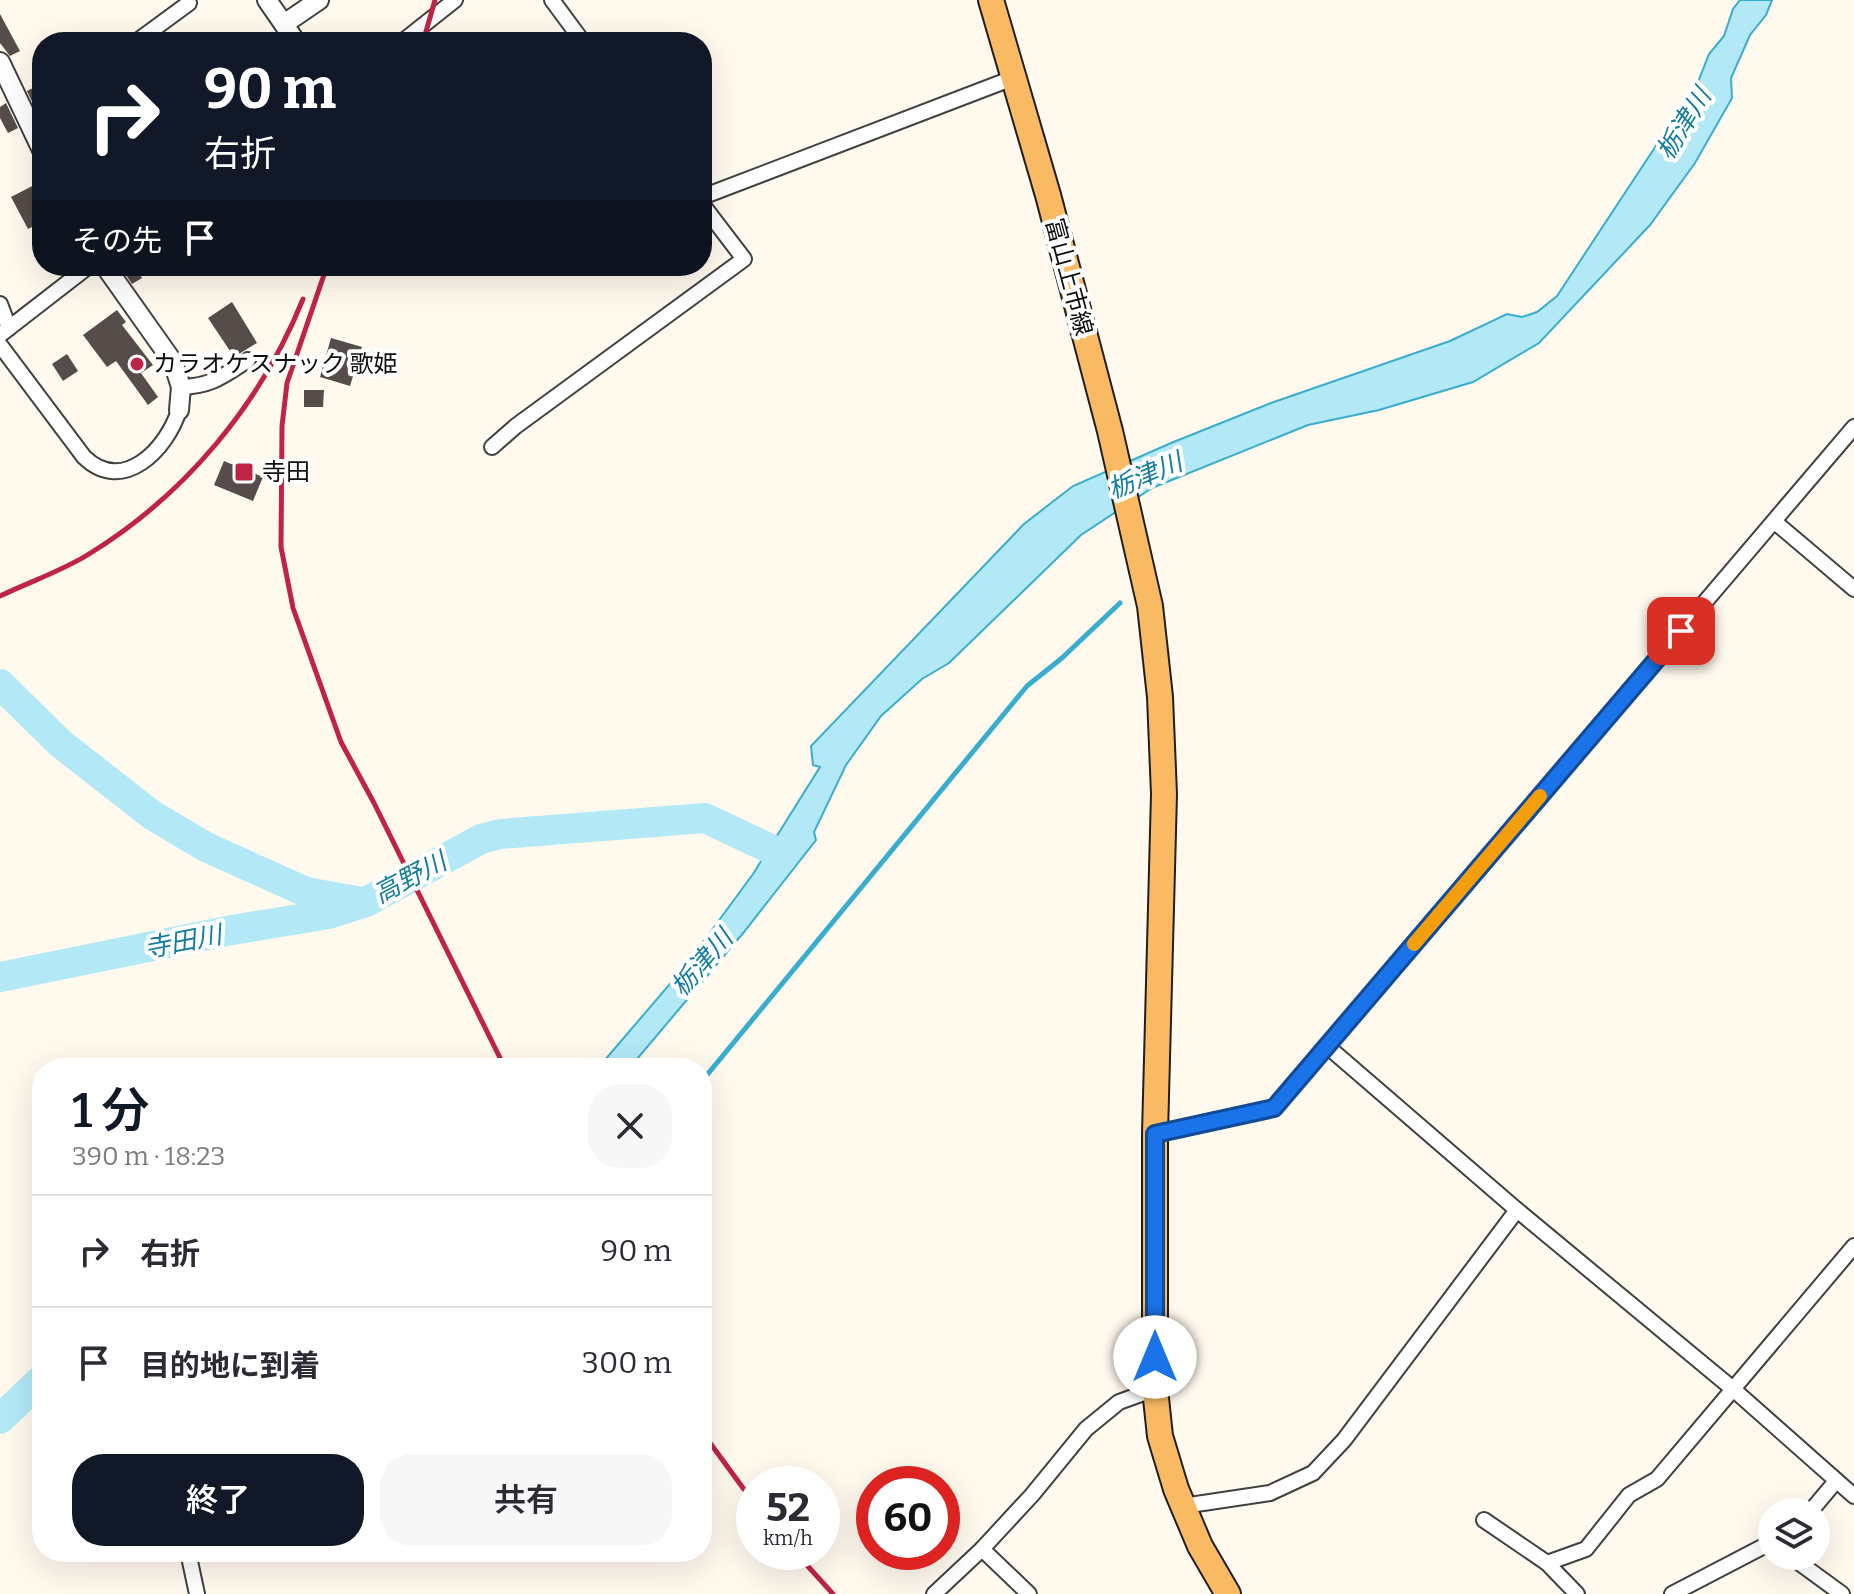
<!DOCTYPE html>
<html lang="ja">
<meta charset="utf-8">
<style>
:root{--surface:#fff;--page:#f7f7f7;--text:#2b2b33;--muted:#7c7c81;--line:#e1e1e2;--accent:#111827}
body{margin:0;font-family:Bitter,"Noto Sans JP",serif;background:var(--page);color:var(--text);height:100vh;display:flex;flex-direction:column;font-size:30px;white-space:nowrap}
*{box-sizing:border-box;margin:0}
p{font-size:26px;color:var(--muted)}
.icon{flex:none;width:44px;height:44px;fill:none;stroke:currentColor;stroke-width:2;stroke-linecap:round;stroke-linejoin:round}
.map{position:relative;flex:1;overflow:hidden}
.sheet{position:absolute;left:32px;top:1058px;width:680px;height:504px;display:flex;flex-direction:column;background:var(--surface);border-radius:32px;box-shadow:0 8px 32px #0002}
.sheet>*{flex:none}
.guide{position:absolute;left:32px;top:32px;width:680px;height:244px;border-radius:32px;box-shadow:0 8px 32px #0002;background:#111827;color:#fff;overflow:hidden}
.buttons{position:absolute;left:1758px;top:1498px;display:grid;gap:16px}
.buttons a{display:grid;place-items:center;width:72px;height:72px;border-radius:50%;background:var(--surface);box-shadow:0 8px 32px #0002;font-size:40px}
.speed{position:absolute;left:736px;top:1466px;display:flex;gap:16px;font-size:40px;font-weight:700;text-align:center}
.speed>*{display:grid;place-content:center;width:104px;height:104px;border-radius:50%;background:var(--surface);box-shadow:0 8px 32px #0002;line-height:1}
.speed small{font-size:20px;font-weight:400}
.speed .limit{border:12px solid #d22;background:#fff;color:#111}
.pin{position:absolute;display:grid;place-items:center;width:68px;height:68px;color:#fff;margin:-34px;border-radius:16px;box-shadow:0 4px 12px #0006}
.me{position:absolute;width:88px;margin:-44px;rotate:0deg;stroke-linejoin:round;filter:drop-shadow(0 0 6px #0008)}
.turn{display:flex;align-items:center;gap:28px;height:168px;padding:0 40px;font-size:36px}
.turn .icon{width:104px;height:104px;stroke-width:2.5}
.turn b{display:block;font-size:56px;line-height:68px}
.then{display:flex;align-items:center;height:76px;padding:0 40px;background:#0003;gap:16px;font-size:30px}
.round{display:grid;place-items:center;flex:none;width:84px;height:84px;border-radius:32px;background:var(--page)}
.headline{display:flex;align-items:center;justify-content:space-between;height:136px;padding:0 40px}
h1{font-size:48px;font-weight:600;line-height:60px;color:var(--accent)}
.action{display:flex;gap:16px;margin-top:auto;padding:16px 40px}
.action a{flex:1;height:92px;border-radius:32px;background:var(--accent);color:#fff;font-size:32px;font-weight:600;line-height:92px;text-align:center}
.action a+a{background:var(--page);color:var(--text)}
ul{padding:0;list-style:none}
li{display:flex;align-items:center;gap:24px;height:112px;padding:0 40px;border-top:2px solid var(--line)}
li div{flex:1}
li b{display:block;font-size:30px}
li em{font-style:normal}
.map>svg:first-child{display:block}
</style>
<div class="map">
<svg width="1854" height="1594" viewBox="0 0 1854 1594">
<rect width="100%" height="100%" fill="#fff9ee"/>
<polygon fill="#b3e9f7" stroke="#39adce" stroke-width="2" points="1740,0 1772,0 1766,15 1750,35 1731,78 1732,98 1695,163 1650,225 1539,343 1473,382 1379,410 1308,425 1152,488 1081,535 949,663 922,679 881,716 846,765 814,832 816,840 744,932 632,1065 628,1068 598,1068 687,964 753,874 820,767 813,765 811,746 1024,524 1073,486 1171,443 1271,403 1450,341 1507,314 1522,317 1537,312 1557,296 1698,82 1709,54 1724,36 1733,9"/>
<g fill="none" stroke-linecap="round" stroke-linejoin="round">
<g stroke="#39adce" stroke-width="5">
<polyline points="702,1081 1027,686 1062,658 1120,603"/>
<polyline points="702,1375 707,1385"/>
</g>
<g stroke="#b3e9f7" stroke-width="30">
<polyline points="0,684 60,743 152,815 206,847 306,892 362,902"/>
<polyline points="0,977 232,930 329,914 366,902 481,839 500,834 705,818 779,853"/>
<polyline points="0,1419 42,1379"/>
</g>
</g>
<g fill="#564c4a">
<polygon points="0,14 20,51 10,56 0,43"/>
<polygon points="35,87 41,101 33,104 27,91"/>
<polygon points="6,103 18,128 8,133 0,118 0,107"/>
<polygon points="42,181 42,222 28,229 11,197"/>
<polygon points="120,266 134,266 142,278 132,284"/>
<polygon points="232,302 257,343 234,357 208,318"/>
<polygon points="117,310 126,322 122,325 153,365 141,373 158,397 148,405 116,361 107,367 83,335"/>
<polygon points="331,338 362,347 350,386 320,377"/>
<polygon points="67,354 78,371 63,381 52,364"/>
<polygon points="304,390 324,390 323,407 304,407"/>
<polygon points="224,461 263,477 253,501 214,485"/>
</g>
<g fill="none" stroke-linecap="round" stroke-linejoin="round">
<defs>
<g id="minor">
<polyline points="552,0 583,42"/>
<polyline points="136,42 189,3"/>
<polyline points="402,42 455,0"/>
<polyline points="27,118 42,111"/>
<polyline points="702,197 1013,78"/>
<polyline points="0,304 9,328"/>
<polyline points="0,335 89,266"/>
<path d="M0 345 84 457C123 495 167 449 179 410"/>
<path d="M181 387C212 386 223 376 248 360"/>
<polyline points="492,447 516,426 744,259 702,204"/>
<polyline points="1775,522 1854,589"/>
<polyline points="1327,1046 1517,1210 1733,1389 1854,1496"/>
<polyline points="1155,1134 1274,1108 1854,427"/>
<polyline points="1183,1506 1270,1493 1313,1473 1344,1440 1517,1210"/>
<polyline points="1810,1512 1836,1481"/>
<polyline points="1484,1520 1547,1563 1577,1594"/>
<polyline points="982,1549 1029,1594"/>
<polyline points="188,1552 197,1594"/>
<polyline points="1790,1556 1842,1594"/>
<polyline points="1547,1563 1586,1549 1629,1495 1657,1479 1854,1246"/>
<polyline points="934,1594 982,1549 1032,1495 1086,1429 1119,1402 1155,1389"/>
<polyline points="1672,1594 1768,1544 1772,1546"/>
</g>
<g id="tertiary">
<polyline points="267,0 296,42"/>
<polyline points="284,24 319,0"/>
<polyline points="0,62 42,150"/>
<polyline points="105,266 173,362 181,387 179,410"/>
</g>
<polyline id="primary" points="991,0 1048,195 1110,431 1150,606 1160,697 1164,794 1155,1134 1155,1389 1160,1436 1176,1489 1200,1546 1228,1594"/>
</defs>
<use href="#minor" stroke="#414141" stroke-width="18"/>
<use href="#tertiary" stroke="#414141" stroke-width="22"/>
<use href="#primary" stroke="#1f1f1f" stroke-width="28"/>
<use href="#minor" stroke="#fff" stroke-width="14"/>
<use href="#tertiary" stroke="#fff" stroke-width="18"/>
<use href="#primary" stroke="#faba64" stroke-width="24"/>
<g stroke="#bf2447" stroke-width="5">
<polyline points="423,42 435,0"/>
<polyline points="327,266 287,383 282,426 281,547 293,608 341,742 374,803 505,1068"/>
<path d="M0 596C29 582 62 571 89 554 185 495 261 404 303 299"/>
<polyline points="702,1432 754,1503"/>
<polyline points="795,1552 833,1594"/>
</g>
</g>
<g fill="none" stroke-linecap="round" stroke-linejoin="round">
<defs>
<polyline id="route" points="1155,1357 1155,1134 1274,1108 1681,631"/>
</defs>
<use href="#route" stroke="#114b97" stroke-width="20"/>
<use href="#route" stroke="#1a73e8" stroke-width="14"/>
<polyline stroke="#f59e0b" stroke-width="14" points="1414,944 1540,796"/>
</g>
<g fill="#bf2447" stroke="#fff" stroke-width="3">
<circle cx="137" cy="364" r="8"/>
<rect x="234" y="462" width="20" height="20" rx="4"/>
</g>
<g text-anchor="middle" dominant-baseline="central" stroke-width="8" stroke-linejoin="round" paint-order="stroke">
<g font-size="24" fill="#0e0e0e" stroke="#fff">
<text transform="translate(1069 277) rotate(75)">富山上市線</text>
</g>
<g font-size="24" fill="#0e0e0e" stroke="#fff" text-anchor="start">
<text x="153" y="364">カラオケスナック 歌姫</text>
<text x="262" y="472">寺田</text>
</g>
<g font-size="26" font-style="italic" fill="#157da1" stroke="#fff">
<text transform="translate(1684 124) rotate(-58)">栃津川</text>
<text transform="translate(1145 476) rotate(-23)">栃津川</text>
<text transform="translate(410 878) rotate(-28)">高野川</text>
<text transform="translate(183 942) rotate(-11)">寺田川</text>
<text transform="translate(702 963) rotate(-49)">栃津川</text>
</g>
</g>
</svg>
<div class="buttons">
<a><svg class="icon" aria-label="layers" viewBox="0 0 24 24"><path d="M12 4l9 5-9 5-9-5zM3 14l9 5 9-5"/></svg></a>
</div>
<div class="speed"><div>52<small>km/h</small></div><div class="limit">60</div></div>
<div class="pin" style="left:1681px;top:631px;background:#d93025"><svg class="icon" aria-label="arrive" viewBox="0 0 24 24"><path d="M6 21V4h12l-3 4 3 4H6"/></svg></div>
<svg class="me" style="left:1155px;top:1357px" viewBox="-20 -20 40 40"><circle r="19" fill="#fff"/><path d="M0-13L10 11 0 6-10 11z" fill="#1a73e8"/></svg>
<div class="guide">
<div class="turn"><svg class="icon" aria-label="right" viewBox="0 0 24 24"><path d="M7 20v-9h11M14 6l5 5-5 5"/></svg><div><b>90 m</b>右折</div></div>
<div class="then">その先<svg class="icon" aria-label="arrive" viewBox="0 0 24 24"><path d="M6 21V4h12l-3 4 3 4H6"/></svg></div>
</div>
<section class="sheet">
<div class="headline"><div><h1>1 分</h1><p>390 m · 18:23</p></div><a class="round"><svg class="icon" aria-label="close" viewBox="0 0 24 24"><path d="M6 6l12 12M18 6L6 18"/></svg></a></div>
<ul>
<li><svg class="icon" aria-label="right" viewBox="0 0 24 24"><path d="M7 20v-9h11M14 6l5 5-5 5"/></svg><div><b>右折</b></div><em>90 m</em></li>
<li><svg class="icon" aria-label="arrive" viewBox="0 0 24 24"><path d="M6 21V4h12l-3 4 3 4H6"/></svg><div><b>目的地に到着</b></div><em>300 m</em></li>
</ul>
<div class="action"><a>終了</a><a>共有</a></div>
</section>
</div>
